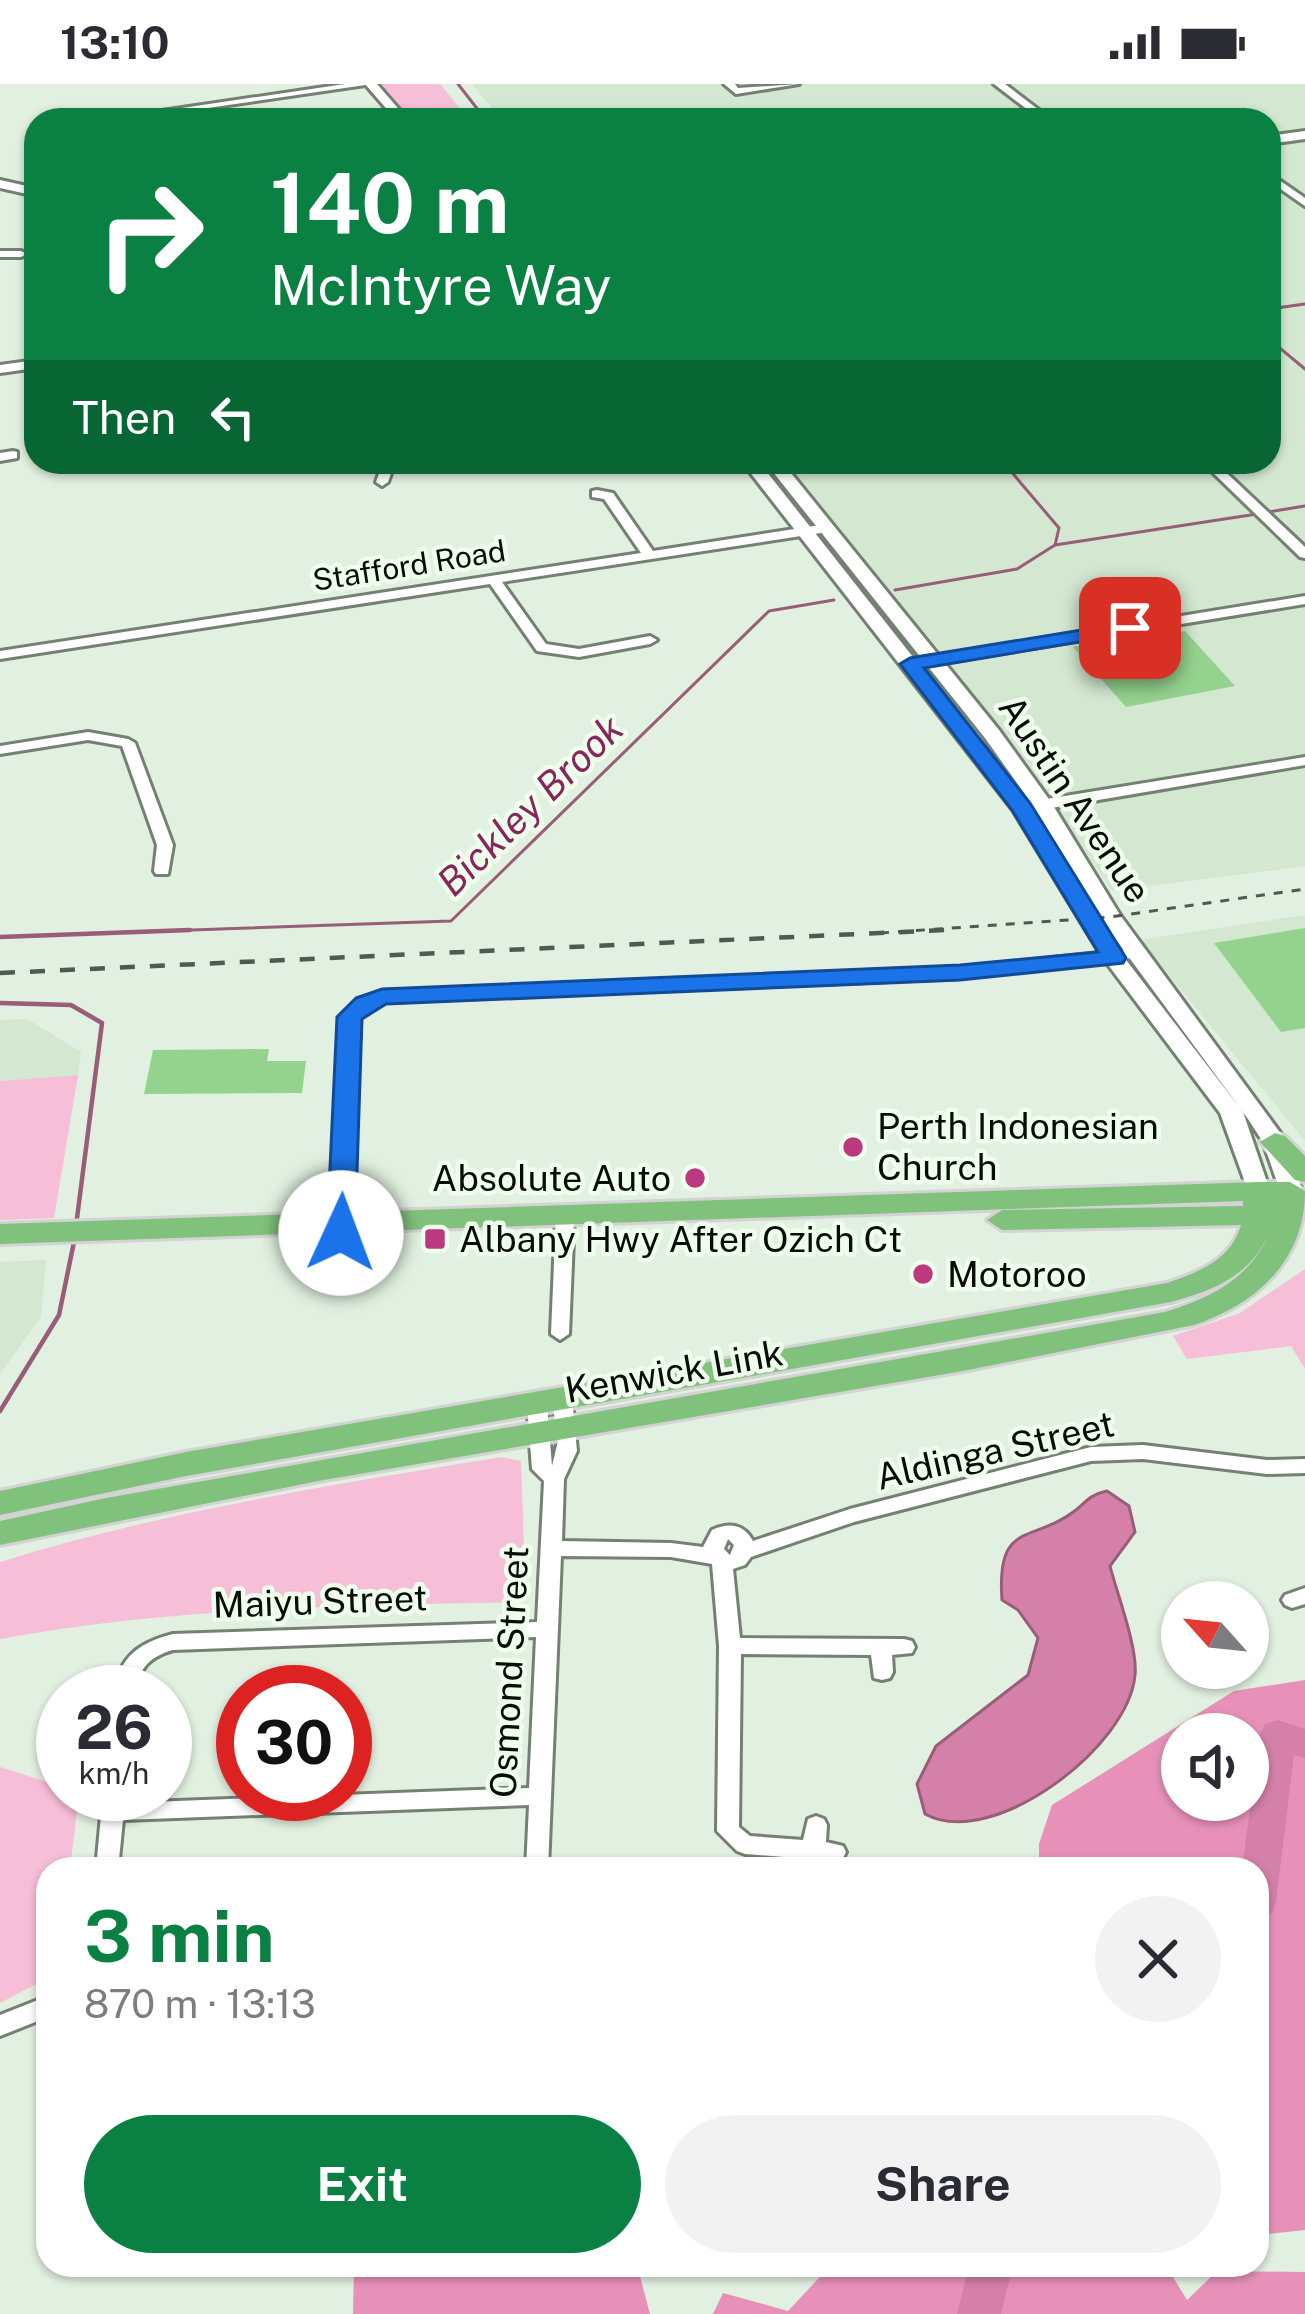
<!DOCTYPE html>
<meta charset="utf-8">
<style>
:root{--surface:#fff;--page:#f2f2f3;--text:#2b2b33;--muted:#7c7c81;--accent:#0b8043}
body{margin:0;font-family:"Public Sans",sans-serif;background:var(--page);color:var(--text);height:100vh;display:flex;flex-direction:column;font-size:45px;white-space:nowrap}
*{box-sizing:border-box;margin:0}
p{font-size:39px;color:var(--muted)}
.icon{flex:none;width:66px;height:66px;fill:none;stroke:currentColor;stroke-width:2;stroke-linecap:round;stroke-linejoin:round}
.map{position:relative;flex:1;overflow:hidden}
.side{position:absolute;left:36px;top:1773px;width:1233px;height:420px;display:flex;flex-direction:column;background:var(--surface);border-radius:36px;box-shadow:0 3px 9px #0004}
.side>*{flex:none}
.banner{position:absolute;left:24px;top:24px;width:1257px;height:366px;border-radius:36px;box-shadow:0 3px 9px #0004;background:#0b8043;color:#fff;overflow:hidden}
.needle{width:78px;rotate:297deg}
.tools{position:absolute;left:1161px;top:1497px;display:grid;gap:24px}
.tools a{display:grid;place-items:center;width:108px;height:108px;border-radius:50%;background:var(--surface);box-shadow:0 3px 9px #0004;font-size:60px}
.speed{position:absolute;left:36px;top:1581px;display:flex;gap:24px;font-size:60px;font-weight:700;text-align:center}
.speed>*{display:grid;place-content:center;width:156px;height:156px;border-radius:50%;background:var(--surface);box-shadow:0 3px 9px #0004;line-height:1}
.speed small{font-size:30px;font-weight:400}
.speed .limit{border:18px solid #d22;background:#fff;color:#111}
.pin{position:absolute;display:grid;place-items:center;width:102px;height:102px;color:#fff;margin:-51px;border-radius:24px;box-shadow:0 6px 18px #0006}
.me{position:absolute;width:132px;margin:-66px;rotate:2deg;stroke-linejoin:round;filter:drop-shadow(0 0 9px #0008)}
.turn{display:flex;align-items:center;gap:42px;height:252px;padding:0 48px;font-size:54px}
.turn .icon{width:156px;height:156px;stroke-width:2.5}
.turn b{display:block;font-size:84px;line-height:102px}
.then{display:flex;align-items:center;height:114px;padding:0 48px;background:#0003;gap:24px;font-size:45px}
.round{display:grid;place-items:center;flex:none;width:126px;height:126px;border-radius:63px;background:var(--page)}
.head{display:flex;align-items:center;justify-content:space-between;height:204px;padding:0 48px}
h1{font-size:72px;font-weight:700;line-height:90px;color:var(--accent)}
.action{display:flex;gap:24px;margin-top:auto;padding:24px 48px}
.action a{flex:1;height:138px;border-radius:72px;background:var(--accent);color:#fff;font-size:48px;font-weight:700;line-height:138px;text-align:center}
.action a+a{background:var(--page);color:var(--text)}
.status{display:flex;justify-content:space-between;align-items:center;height:84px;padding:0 60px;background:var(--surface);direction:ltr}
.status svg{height:33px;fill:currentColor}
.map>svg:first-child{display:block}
</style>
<div class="status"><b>13:10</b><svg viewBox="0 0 49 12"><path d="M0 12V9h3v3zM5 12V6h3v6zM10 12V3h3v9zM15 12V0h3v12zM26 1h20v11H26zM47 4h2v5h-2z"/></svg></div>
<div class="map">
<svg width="1305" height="2230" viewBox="0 0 1305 2230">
<rect width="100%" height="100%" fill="#e1f0e0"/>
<g fill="#d3e7d1">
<polygon points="472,0 1305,0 1305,782 1112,807 1033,692 780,378 1269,378 1269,36 502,36"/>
<polygon points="1305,831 1305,1057 1140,856"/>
<polygon points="27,935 81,968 78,991 0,997 0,936"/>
<polygon points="46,1176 41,1233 0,1290 0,1178"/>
</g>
<g fill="#f7bed7">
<polygon points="378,0 440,0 469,36 398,36"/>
<polygon points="78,991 54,1134 0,1136 0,997"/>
<polygon points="1305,1185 1305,1285 1291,1262 1187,1275 1173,1252 1240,1229"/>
<path d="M501 1373 521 1377 526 1518C349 1522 174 1523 0 1555V1478C164 1427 332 1401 501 1373Z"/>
<polygon points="0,1683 63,1703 63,1710 79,1710 70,1785 48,1785 48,1894 0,1919"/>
</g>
<g fill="#e791b9" fill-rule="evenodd">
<path d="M1305 1596V2146L1257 2151V1785H1039V1760L1052 1721 1234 1607ZM1182 1650H1248V1716H1182Z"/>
<polygon points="354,2181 637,2181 650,2230 353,2230"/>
<polygon points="831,2181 1191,2181 1173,2193 1187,2216 1217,2187 1305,2188 1305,2230 713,2230 723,2209 788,2227"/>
</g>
<path fill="#d580a8" stroke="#985e78" stroke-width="3" d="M1107 1407 1129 1422 1135 1448 1110 1482C1117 1510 1138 1564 1135 1591 1129 1663 992 1767 925 1730L917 1700 936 1662 1028 1591 1038 1554 1018 1526 1002 1516C996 1435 1033 1460 1076 1426 1088 1416 1090 1411 1107 1407Z"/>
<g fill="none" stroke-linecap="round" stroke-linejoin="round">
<g stroke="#985e78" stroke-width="3">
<polyline points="458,0 486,36"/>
<polyline points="1269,225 1305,220"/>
<polyline points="1269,255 1305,285"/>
<polyline points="1003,378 1059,444 1055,461"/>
<polyline points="1268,428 1305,422"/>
<polyline points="895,506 1017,485 1055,461 1257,430"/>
<polyline points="105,849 451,837 769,527 834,516"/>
</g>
<g stroke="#985e78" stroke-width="4.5">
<polyline points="0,853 190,846"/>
<polyline points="0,919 71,921 102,939 76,1142"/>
<polyline points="0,1327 59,1231 75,1153"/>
</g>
<g fill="#d580a8" fill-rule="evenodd">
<polygon points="1278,1636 1305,1645 1305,1674 1294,1671 1276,1819 1271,1830 1257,1835 1257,1785 1242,1785 1260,1650 1265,1640"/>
<polygon points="969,2181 1013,2181 1001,2230 957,2230"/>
</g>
</g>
<g fill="#94d38e">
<polygon points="1185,547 1235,602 1126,623 1073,563"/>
<polygon points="1305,844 1305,944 1281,948 1214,859"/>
<polygon points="269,965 267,977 306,977 302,1009 144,1010 153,966"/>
</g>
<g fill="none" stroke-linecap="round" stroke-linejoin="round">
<defs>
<g id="minor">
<polygon points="345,0 372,0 160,31 155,28"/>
<polygon points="724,0 735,0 738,4 799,0 736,10"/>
<polygon points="994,0 1005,0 1052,36 1041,36"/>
<polygon points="59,31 63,32 65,36 55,36"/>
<polygon points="1269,89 1305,114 1305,122 1269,97"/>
<polygon points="0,167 21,167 27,170 21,173 0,173"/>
<polygon points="36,276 36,284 0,289 0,281"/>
<polygon points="13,367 17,368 17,374 0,377 0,369"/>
<polygon points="383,378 395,378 388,398 382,402 376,398"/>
<polygon points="1202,378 1215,378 1305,463 1305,474 1300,473"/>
<polygon points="597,406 613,409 653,467 827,440 834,444 827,448 502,498 546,560 579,565 650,552 657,556 650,560 579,573 537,567 490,500 0,575 0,567 641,469 604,415 592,413 592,407"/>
<polygon points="1305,512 1305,520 910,584 903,580 910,576"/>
<polygon points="88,648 128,655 135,659 173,761 168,790 156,790 154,787 157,761 122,662 88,656 0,670 0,662"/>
<polygon points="1305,673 1305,681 1022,729 1014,724 1022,719"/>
<polygon points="1135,865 1141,867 1143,870 1141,873 960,894 384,918 370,923 358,934 350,1149 341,1155 332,1149 342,933 358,915 383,908 960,884"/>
<polygon points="565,1126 574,1132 569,1250 560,1256 551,1250 556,1132"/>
<path d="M562 1309 569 1311 572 1316 577 1367 564 1395 562 1457 671 1459 703 1463 712 1446C729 1438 744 1440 753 1457L850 1425 1091 1363 1143 1361 1267 1376 1305 1375V1389L1267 1390 1143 1375 1091 1377 854 1438 751 1473 745 1481 733 1485 740 1554 904 1555 912 1557 915 1563 912 1569 892 1571 893 1588 890 1594 882 1596 874 1594 871 1571 741 1570 739 1743 750 1752 803 1756 808 1735 816 1732 824 1735 827 1741 826 1758 843 1762 846 1768 843 1774 835 1777 745 1770 737 1767 717 1747 719 1562 712 1480 671 1473 561 1472 548 1785H526L529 1721 123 1736 118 1785H96L103 1710H125L124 1719 529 1704 536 1553 173 1566C149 1573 139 1584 136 1608H114C120 1572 139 1559 173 1550L537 1538 544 1397 532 1385 527 1320 530 1315H544L547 1320 552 1382 558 1357 552 1316 555 1311ZM728 1455 734 1461 730 1471 724 1465Z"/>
<polygon points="1305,1504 1305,1520 1292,1524 1285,1521 1282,1516 1285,1511"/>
<polygon points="48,1912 48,1933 0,1952 0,1931"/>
</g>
<polygon id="tertiary" points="365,0 377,0 403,30 398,36 386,36 391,30"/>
<g id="secondary">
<polygon points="1305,47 1305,55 1269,60 1269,52"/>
<polygon points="0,96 36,104 36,112 0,104"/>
<polygon points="742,378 759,378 1029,720 1097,829 1034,723 985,654 765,378 782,378 999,646 1051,718 1120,831 1287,1058 1302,1107 1298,1112 1282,1112 1263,1058 1248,1035 1100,834 1123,872 1243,1028 1270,1107 1266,1112 1250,1112 1220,1029 1103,874 1013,726"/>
</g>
<g id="trunk">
<polygon points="1275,1049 1285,1052 1305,1072 1305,1098 1295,1096 1260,1058"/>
<path d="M1258 1098H1290L1305 1107C1305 1177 1256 1220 1194 1241L963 1287 318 1397 0 1461V1437L106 1414 1165 1228C1208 1215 1250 1195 1268 1151 1250 1192 1212 1207 1171 1218L186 1392 0 1431V1407L186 1368 1167 1199C1199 1188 1231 1176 1241 1141L1002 1146 987 1136 1002 1126 1243 1122V1117L0 1160V1140Z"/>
</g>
</defs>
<use href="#minor" stroke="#748172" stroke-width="6"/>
<use href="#tertiary" stroke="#748172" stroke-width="6"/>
<use href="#secondary" stroke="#748172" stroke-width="6"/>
<use href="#trunk" stroke="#d3d3d3" stroke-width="6"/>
<use href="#minor" fill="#fff" fill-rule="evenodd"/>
<use href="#tertiary" fill="#fff" fill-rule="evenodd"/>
<use href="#secondary" fill="#fff" fill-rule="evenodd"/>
<use href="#trunk" fill="#80c27c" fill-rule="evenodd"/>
<polyline stroke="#50584f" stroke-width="3" stroke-dasharray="9 9" stroke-linecap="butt" points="880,849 1110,833 1305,805"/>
<polyline stroke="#50584f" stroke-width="4.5" stroke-dasharray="15 15" stroke-linecap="butt" points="0,889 946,846"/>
</g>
<polygon fill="#1a73e8" stroke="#114b97" stroke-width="3" points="1130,538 1141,544 1138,548 924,584 1030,719 1126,874 1123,879 960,896 386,920 362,935 355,1149 351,1155 331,1155 327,1149 337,933 356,914 382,905 960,881 1098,868 1012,726 900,580 910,574"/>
<g fill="#bc3980" stroke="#effded" stroke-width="4.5">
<circle cx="853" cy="1063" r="12"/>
<circle cx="695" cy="1094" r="12"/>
<rect x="423" y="1143" width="24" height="24" rx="6"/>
<circle cx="923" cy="1190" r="12"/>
</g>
<g text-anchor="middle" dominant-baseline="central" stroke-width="9" stroke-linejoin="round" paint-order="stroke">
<g font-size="30" fill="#090d08" stroke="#effded">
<text transform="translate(409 481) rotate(-9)">Stafford Road</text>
</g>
<g font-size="36" fill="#090d08" stroke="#effded">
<text transform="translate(1075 715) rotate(56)">Austin Avenue</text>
<text transform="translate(674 1287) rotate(-10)">Kenwick Link</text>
<text transform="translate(995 1366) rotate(-13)">Aldinga Street</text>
<text transform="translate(320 1517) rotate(-2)">Maiyu Street</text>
<text transform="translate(509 1588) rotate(-87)">Osmond Street</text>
</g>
<g font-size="36" fill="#090d08" stroke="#effded" text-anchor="start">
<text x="877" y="1042">Perth Indonesian<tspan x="877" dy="41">Church</tspan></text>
<text x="671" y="1094" text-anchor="end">Absolute Auto</text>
<text x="459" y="1155">Albany Hwy After Ozich Ct</text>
<text x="947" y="1190">Motoroo</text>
</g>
<g font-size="39" font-style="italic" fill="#88255b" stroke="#effded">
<text transform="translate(530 721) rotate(-44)">Bickley Brook</text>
</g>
</g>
</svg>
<div class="tools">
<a><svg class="needle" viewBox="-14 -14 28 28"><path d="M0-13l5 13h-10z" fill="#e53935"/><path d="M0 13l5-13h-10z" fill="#7c7c81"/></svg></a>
<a><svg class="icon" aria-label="sound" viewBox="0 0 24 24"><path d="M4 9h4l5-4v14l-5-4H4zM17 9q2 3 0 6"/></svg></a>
</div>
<div class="speed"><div>26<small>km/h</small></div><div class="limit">30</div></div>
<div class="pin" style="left:1130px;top:544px;background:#d93025"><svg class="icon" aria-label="arrive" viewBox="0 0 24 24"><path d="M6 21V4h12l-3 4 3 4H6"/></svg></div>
<svg class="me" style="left:341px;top:1149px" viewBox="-20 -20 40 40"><circle r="19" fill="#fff"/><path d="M0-13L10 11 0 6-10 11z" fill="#1a73e8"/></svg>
<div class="banner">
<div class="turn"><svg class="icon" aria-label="right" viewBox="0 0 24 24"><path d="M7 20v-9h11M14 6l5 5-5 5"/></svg><div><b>140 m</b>McIntyre Way</div></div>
<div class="then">Then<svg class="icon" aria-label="left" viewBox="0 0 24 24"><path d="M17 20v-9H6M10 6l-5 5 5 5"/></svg></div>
</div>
<section class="side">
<div class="head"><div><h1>3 min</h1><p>870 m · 13:13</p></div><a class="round"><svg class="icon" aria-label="close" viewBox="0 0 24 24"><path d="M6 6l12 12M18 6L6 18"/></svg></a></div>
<div class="action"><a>Exit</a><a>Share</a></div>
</section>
</div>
